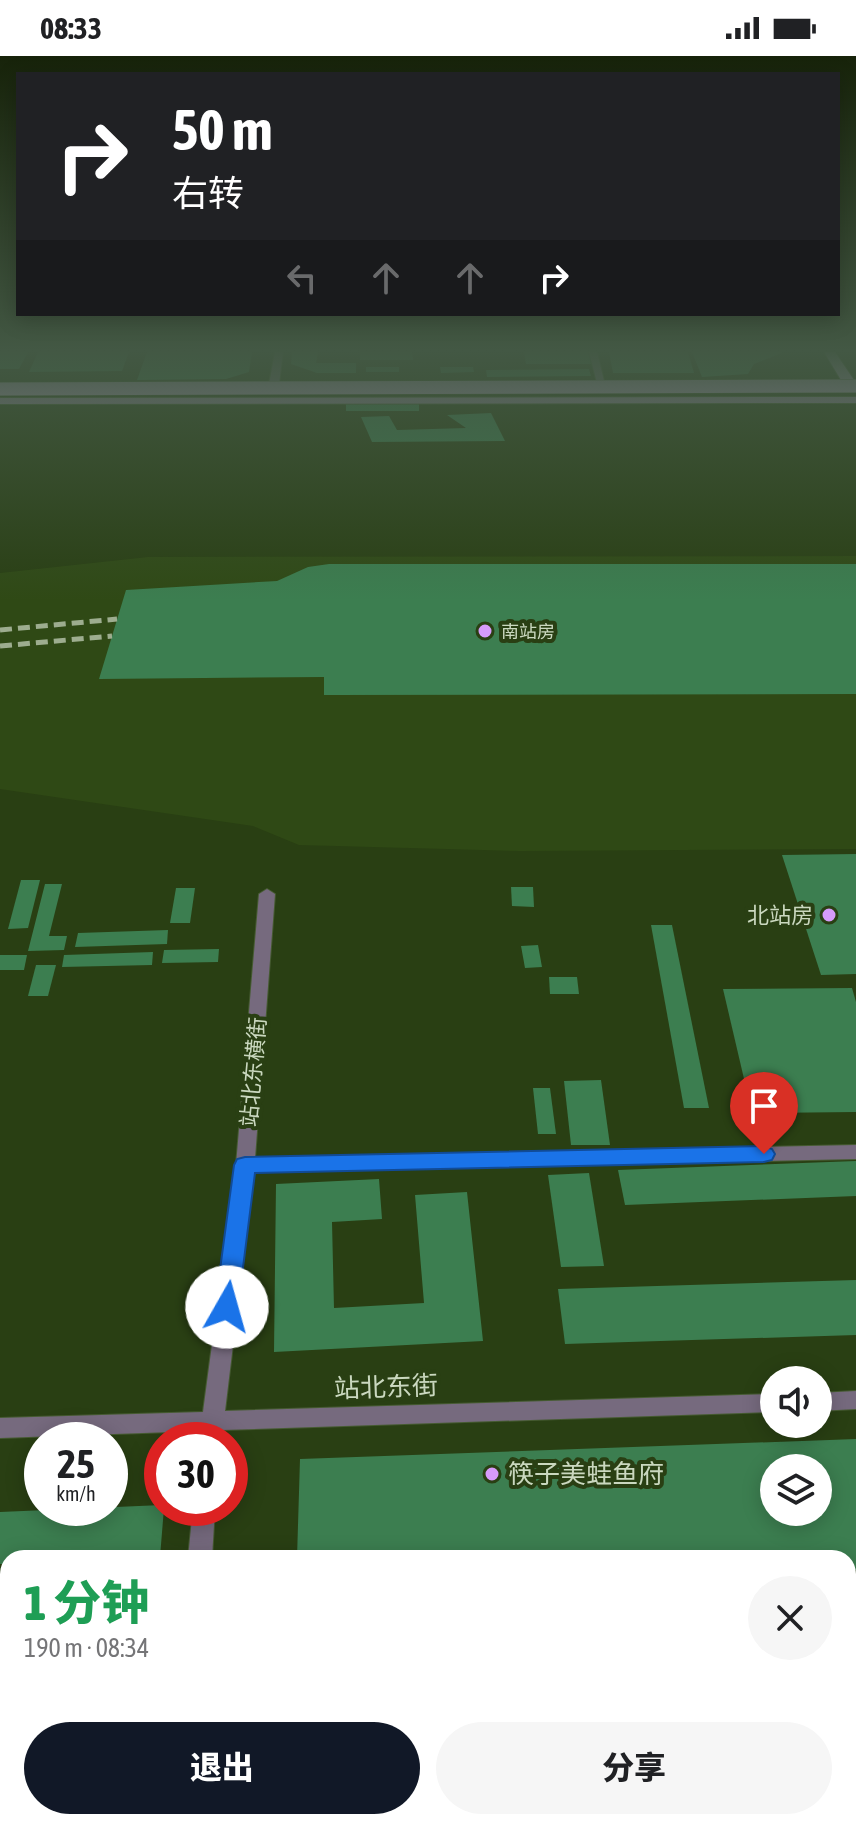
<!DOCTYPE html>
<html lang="zh">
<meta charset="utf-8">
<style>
:root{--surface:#fff;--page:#f6f6f6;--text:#202124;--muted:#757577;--accent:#111827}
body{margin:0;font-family:"Asap Condensed","Noto Sans SC",sans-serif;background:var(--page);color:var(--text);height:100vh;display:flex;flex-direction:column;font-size:30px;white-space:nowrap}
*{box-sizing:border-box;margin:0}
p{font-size:26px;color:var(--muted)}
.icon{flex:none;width:44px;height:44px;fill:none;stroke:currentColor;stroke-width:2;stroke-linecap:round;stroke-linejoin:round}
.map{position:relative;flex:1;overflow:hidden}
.side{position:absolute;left:0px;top:1494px;width:856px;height:280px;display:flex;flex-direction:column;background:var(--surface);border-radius:24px 24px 0 0;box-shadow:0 4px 20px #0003}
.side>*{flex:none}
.guide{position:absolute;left:16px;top:16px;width:824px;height:244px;border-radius:0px;box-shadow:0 4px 20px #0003;background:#202124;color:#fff;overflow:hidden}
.buttons{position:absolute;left:760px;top:1310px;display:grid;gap:16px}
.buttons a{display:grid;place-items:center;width:72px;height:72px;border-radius:50%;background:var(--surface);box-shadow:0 4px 20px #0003;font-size:40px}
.speed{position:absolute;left:24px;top:1366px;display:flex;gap:16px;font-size:40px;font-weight:700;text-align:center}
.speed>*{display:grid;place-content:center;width:104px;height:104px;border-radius:50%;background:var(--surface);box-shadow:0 4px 20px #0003;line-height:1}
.speed small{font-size:20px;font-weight:400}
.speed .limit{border:12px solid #d22;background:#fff;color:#111}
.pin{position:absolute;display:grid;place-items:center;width:68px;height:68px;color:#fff;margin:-82px -34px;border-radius:50% 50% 50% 0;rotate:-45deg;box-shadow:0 0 8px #0007}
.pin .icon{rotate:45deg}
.me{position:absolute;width:88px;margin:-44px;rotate:7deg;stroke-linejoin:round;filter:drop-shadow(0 0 6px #0008)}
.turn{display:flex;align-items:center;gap:28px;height:168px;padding:0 24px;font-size:36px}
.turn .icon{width:104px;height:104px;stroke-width:2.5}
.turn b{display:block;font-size:56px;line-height:68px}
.lanes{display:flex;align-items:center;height:76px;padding:0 24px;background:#0003;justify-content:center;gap:40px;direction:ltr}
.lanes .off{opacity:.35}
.round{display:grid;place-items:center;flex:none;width:84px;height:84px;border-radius:42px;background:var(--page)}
.summary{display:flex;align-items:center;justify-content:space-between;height:136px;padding:0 24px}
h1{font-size:48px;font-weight:800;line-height:60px;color:#1e9e55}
.action{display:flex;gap:16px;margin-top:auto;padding:16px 24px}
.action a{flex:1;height:92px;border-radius:48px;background:var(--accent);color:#fff;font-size:32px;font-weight:800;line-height:92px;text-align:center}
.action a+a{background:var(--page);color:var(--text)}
.status{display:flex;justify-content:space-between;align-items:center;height:56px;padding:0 40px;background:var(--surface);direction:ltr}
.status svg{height:22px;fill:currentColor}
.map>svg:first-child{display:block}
</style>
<div class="status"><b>08:33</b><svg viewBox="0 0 49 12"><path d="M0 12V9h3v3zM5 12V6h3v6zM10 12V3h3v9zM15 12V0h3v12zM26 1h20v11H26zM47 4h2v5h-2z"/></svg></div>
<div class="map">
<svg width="856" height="1774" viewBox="0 0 856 1774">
<rect width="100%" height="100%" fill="#293f13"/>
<polygon fill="#2f4915" points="856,500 856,793 520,795 299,789 253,770 0,733 0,517 148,501"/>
<g fill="#3c7e50" fill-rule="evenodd">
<polygon points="0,296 28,296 19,313 0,313"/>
<polygon points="38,296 129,296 122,315 29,316"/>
<polygon points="147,296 252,296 249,316 226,323 137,324"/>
<polygon points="292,296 318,296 316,307 356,307 356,317 317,317 291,308"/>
<polygon points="360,296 412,296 413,304 360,304"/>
<polygon points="524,296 588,296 591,308 526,308"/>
<polygon points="609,296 688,296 694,317 613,317"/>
<polygon points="692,296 782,296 782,297 754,308 748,318 702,321"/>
<rect x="366" y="311" width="33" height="5"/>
<polygon points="440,311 473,311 474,316 441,317"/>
<polygon points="589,313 591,320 487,321 486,314"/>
<rect x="346" y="348" width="73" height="7"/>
<polygon points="491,357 505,385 372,386 361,361 389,360 397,374 466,372 447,359"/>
<polygon points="329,508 856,508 856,638 324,639 324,621 99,623 126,534 277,525 308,511"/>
<polygon points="856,798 856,918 821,919 782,799"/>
<polygon points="21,824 40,824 28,872 8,873"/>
<polygon points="45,828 62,828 49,880 67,880 64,894 28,895"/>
<polygon points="511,831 533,831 534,851 512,850"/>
<polygon points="176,832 195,832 190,867 170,867"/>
<polygon points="651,869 672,869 709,1052 684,1052"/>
<polygon points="168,874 167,888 75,891 78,877"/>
<polygon points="538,889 542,911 525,912 521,890"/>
<polygon points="219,893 218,906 162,907 164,894"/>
<polygon points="153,896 152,909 62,911 64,899"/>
<polygon points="0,899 27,899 24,914 0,914"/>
<polygon points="36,909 56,909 48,940 28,940"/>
<polygon points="549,921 577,921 579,938 550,938"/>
<polygon points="852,932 856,946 856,1056 752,1057 723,933"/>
<polygon points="601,1024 610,1089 571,1089 564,1025"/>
<polygon points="533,1032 550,1032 556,1078 538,1078"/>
<polygon points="856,1105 856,1140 625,1149 618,1114"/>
<polygon points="589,1117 604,1210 561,1211 548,1119"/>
<polygon points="379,1123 382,1163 332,1166 334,1252 424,1247 415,1139 467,1136 483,1285 274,1296 276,1128"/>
<polygon points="856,1224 856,1279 565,1288 558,1233"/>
<path d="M856 1383V1514H848V1502H297L300 1403ZM774 1412H818V1456H774Z"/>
<polygon points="162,1449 164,1452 160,1501 8,1502 8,1508 0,1508 0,1456"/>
<polygon points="8,1587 8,1649 0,1650 0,1588"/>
<rect x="848" y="1600" width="8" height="70"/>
<polygon points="8,1737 9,1774 0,1774 0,1738"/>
<polygon points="848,1744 856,1744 856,1774 722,1774 721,1766 848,1766"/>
<polygon points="71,1766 129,1766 128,1774 70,1774"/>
</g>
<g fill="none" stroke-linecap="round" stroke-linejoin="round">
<defs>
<g id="minor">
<polygon points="589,296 597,296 605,329 597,327"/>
<polygon points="267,833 275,838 255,1102 856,1089 856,1103 254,1116 225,1355 774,1338 774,1356 222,1374 221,1384 199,1384 200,1375 0,1382 0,1362 203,1356 236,1109 259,838"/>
<polygon points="856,1335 856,1353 818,1355 818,1337"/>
<polygon points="193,1452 215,1452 212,1502 188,1502"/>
<polygon points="163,1766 189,1766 188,1774 162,1774"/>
</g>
<polygon id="tertiary" points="275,296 283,296 279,328 274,331 269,328"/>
<polygon id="secondary" points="856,341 856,347 0,348 0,342"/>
<polygon id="primary" points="824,296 835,296 856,327 856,335 844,329"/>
</defs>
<use href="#minor" stroke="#465b32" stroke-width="2"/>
<use href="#tertiary" stroke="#465b32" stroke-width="2"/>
<use href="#secondary" stroke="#465b32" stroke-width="2"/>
<use href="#primary" stroke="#465b32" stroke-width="2"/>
<use href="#minor" fill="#766a7e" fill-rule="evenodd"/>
<use href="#tertiary" fill="#766a7e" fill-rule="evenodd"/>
<use href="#secondary" fill="#9986a5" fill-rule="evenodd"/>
<use href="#primary" fill="#b39bc3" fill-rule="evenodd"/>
<g stroke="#9dad8f" stroke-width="5" stroke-dasharray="12 6" stroke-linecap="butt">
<polyline points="0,574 117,563"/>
<polyline points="0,590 112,580"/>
</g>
<defs>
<polyline id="trunk-bridge" points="0,333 856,330"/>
</defs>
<use href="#trunk-bridge" stroke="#465b32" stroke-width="14" stroke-linecap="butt"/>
<use href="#trunk-bridge" stroke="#bfa4d0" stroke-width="13"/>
</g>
<linearGradient id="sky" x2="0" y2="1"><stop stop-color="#17230a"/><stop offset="0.54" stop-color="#435844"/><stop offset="1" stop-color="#435844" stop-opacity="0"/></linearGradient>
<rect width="856" height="545" fill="url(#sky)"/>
<polygon fill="#1a73e8" stroke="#114b97" stroke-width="2" points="764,1090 772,1093 775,1098 772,1104 764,1106 255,1117 238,1251 235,1258 227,1261 218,1258 215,1251 234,1109 237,1103 245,1101"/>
<g fill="#d69bfa" stroke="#293f13" stroke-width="3">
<circle cx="485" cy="575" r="8"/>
<circle cx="829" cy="859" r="8"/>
<circle cx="492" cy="1418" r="8"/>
</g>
<g text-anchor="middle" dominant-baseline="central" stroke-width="8" stroke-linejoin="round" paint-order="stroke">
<g font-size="18" fill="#cad8bf" stroke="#293f13" text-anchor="start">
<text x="501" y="575">南站房</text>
</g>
<g font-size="22" fill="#cad8bf" stroke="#293f13" text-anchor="end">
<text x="813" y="859">北站房</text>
</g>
<g font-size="22" fill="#cad8bf" stroke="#293f13">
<text transform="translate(253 1016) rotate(-85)">站北东横街</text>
</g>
<g font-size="26" fill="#cad8bf" stroke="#293f13">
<text transform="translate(386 1331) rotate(-2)">站北东街</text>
</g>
<g font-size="26" fill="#cad8bf" stroke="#293f13" text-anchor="start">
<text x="508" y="1418">筷子美蛙鱼府</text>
</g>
</g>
</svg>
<div class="buttons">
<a><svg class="icon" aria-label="sound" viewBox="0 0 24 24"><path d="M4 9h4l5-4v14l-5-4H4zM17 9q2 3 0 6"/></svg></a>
<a><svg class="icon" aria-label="layers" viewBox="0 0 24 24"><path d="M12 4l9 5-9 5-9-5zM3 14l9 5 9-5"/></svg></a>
</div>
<div class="speed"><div>25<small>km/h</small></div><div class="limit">30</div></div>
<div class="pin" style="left:764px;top:1098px;background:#d93025"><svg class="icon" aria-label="arrive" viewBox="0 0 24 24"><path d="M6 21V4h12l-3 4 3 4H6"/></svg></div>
<svg class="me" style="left:227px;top:1251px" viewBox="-20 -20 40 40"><circle r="19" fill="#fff"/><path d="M0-13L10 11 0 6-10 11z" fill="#1a73e8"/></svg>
<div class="guide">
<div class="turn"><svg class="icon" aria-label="right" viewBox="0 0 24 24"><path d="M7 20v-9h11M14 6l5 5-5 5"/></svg><div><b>50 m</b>右转</div></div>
<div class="lanes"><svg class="icon off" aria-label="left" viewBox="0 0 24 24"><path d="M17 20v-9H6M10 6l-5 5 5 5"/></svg><svg class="icon off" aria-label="ahead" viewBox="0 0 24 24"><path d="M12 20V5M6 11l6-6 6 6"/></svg><svg class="icon off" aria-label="ahead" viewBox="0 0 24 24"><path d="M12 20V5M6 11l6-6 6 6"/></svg><svg class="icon" aria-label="right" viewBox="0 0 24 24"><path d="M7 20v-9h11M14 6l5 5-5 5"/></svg></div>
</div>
<section class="side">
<div class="summary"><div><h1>1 分钟</h1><p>190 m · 08:34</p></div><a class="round"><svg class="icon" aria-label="close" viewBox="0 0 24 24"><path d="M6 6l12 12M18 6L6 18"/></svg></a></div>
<div class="action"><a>退出</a><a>分享</a></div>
</section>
</div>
